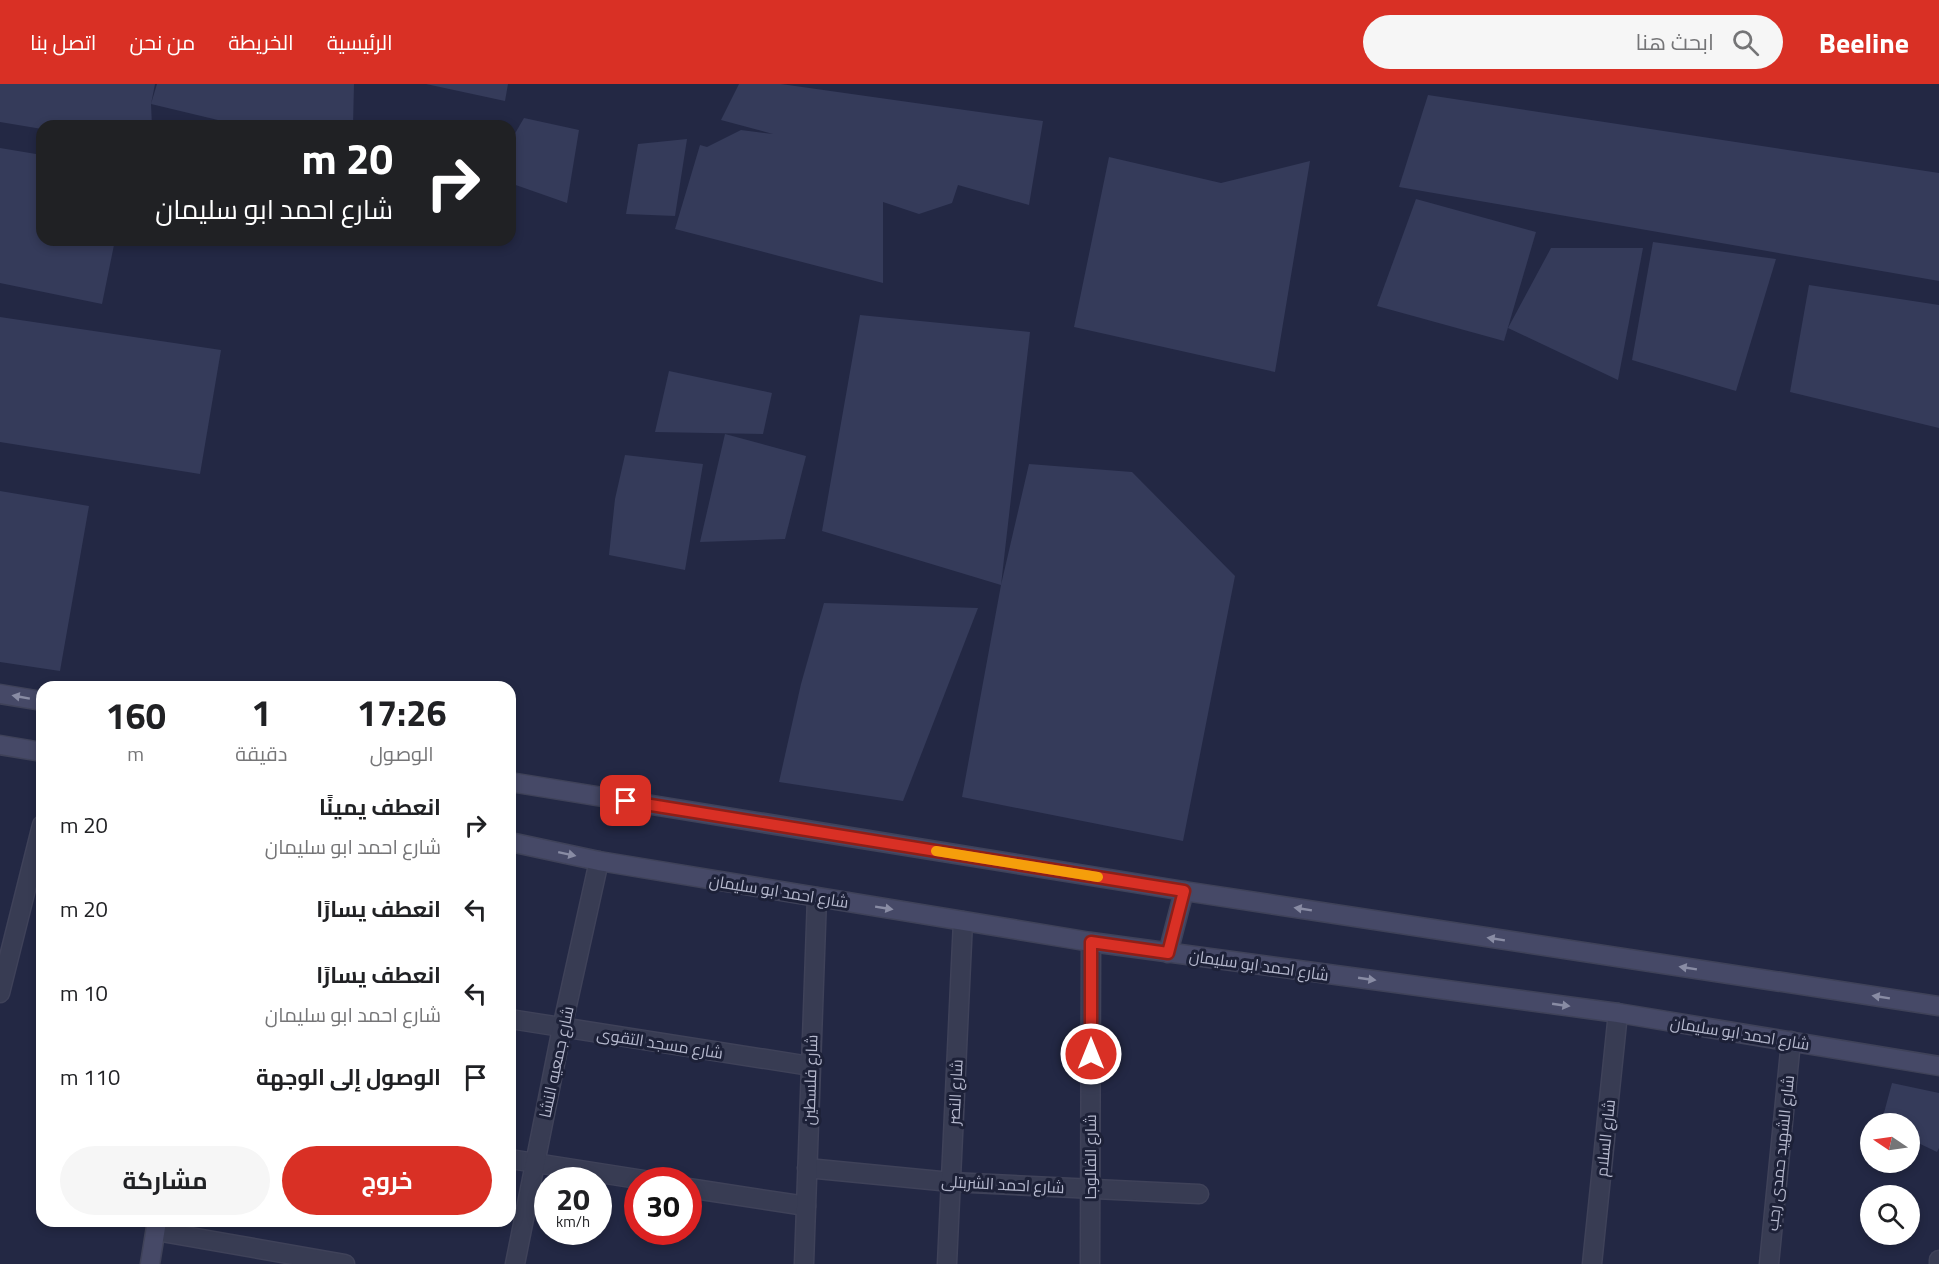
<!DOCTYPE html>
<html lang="ar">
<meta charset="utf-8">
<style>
:root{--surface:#fff;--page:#f6f6f6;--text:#202124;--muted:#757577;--accent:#d93025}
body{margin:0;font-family:"Titillium Web",Cairo,sans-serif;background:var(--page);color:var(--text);direction:rtl;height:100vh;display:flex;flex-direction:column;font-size:22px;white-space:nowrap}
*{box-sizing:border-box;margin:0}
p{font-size:20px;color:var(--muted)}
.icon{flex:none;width:33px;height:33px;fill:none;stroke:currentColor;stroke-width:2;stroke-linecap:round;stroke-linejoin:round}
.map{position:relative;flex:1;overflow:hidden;direction:ltr}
.details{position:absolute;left:36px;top:597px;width:480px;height:546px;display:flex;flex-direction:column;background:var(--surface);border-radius:18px;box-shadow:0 3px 9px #0003;direction:rtl}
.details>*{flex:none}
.hud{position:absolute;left:36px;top:36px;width:480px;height:126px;border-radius:18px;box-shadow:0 3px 9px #0003;direction:rtl;background:#202124;color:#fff;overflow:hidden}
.needle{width:39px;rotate:283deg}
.controls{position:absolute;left:1860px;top:1029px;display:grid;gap:12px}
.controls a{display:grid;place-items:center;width:60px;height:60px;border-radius:50%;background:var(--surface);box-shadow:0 3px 9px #0003;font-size:30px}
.speed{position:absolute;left:534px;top:1083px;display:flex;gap:12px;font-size:30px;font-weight:700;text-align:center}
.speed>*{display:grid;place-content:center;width:78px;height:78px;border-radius:50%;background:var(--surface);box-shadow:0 3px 9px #0003;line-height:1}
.speed small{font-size:15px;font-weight:400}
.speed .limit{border:9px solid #d22;background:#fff;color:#111}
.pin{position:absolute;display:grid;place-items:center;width:51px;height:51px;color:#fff;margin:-26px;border-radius:12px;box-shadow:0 3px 9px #0006}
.me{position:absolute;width:66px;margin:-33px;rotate:0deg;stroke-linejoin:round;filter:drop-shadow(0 0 4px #0008)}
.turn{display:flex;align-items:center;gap:21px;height:126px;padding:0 24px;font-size:27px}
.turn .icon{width:78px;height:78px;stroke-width:2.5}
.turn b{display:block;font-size:42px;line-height:51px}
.eta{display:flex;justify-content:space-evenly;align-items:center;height:102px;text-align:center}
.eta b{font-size:36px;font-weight:700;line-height:42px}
.primary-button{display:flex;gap:12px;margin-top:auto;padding:12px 24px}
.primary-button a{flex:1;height:69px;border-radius:36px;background:var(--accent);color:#fff;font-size:24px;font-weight:700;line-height:69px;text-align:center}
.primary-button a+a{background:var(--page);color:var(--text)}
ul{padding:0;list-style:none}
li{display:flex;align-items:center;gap:18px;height:84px;padding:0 24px}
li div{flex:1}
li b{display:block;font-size:22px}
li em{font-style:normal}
header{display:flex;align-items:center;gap:36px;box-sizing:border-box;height:84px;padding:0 30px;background:var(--accent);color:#fff}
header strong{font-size:28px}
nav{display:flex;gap:33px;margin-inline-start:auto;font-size:21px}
.search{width:420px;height:54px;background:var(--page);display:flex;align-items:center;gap:15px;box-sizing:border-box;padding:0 21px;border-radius:33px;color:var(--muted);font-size:22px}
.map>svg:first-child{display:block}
</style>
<header>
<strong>Beeline</strong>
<div class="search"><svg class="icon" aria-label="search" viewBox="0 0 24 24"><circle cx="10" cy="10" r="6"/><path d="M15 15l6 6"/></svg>ابحث هنا</div>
<nav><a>الرئيسية</a><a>الخريطة</a><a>من نحن</a><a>اتصل بنا</a></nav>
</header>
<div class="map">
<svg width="1939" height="1180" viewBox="0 0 1939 1180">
<rect width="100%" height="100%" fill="#232844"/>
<g fill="#353b5a">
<polygon points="0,0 155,0 151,20 157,0 354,0 353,42 243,42 151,20 152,42 42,42 42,45 0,38"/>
<polygon points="426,0 508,0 505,17"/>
<polygon points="739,0 781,0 1043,37 1029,121 958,101 952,119 919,130 883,118 883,199 675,145 700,61 707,63 741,46 773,50 721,36"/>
<polygon points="1428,11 1939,89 1939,197 1399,103"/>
<polygon points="524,34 579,46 567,119 510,99 510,58"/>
<polygon points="687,55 675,132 626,130 638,60"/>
<polygon points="0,64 42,71 42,156 115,156 102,220 0,199"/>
<polygon points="1109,73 1221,99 1310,77 1275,288 1074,243"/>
<polygon points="1416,115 1536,148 1504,257 1377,222"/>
<polygon points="1653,158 1776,175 1736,307 1632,276"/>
<polygon points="1551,164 1643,164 1618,296 1508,244"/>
<polygon points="1809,201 1939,221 1939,344 1790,308"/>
<polygon points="860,231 1030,248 1001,501 1029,380 1132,388 1235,492 1183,757 962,713 1001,501 822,447"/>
<polygon points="0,233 221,266 200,390 0,358"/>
<polygon points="669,287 772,309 763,350 655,348"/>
<polygon points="725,350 806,372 785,455 700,458"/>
<polygon points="625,371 703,380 685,486 609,471 615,415"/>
<polygon points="0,407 89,422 60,587 0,578"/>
<polygon points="824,519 978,524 903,717 779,698 801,600"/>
<polygon points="1892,999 1939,1009 1939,1064 1937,1068 1910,1055 1910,1040 1881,1040"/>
</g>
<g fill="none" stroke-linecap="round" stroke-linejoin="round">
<defs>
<g id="street">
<polyline points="0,909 42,741"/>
<polyline points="510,935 810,982"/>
<polyline points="510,1075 644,1096"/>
<polyline points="807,1084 951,1098 1199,1110"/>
<polyline points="688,1104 806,1122"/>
<polyline points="156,1147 345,1180"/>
<polyline points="515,1180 562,944 599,777"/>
<polyline points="804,1180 817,813"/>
<polyline points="947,1180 963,837"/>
<polyline points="1090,1180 1091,858"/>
<polyline points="1592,1180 1618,929"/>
<polyline points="1769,1180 1791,957"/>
<polyline points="1939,1180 1939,1176"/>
</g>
<g id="secondary">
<polyline points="0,610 42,617"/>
<polyline points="0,661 42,668"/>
<polyline points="510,698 1184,807 1939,922"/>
<polyline points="510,758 599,777 1091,858 1618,929 1939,982"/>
<polyline points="1168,869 1184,807"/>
<polyline points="150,1180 157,1137"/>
</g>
</defs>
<use href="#street" stroke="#3f4259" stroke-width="21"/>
<use href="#secondary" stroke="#3f4259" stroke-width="21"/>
<use href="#street" stroke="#383c53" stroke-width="18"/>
<use href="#secondary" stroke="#464967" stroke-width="18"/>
</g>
<defs><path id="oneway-solid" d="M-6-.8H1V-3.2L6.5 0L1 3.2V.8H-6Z" transform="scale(1.5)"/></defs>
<g fill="#898ca4">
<use href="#oneway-solid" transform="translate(21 613) rotate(-170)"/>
<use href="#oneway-solid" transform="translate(567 770) rotate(12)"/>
<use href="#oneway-solid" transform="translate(884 824) rotate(9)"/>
<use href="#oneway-solid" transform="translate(1303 825) rotate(-171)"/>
<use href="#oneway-solid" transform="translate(1496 855) rotate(-171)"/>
<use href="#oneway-solid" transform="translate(1688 884) rotate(-171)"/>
<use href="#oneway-solid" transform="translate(1367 895) rotate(8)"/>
<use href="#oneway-solid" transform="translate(1881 913) rotate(-171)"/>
<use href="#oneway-solid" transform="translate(1561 921) rotate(8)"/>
</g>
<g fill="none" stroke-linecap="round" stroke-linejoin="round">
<defs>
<polyline id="route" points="626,717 1184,807 1168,869 1091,858 1091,970"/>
</defs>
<use href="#route" stroke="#8d1f18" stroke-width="15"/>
<use href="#route" stroke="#d93025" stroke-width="10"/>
<polyline stroke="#f59e0b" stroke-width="10" points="936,767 1098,793"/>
</g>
<g text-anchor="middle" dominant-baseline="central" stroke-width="6" stroke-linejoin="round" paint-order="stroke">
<g font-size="16" fill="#b5b8cd" stroke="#1d2138">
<text transform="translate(779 807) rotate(9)">شارع احمد ابو سليمان</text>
<text transform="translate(1259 881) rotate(8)">شارع احمد ابو سليمان</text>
<text transform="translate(1740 949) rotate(9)">شارع احمد ابو سليمان</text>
<text transform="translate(660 959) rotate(9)">شارع مسجد التقوى</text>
<text transform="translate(556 978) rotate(-78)">شارع جمعيه النشا</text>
<text transform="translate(810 996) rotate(-88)">شارع فلسطين</text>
<text transform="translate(955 1008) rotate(-87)">شارع النصر</text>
<text transform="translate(1605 1054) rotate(-84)">شارع السلام</text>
<text transform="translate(1780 1069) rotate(-84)">شارع الشهيد حمدى رجب</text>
<text transform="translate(1090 1073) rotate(-90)">شارع الفالوجا</text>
<text transform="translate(1003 1100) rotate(3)">شارع احمد الشربتلى</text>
</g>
</g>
</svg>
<div class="controls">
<a><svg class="needle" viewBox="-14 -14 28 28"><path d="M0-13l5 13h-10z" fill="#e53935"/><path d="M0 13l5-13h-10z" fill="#757577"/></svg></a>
<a><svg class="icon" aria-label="search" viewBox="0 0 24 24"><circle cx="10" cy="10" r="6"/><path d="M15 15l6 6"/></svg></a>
</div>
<div class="speed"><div>20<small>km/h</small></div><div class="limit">30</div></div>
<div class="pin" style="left:626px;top:717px;background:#d93025"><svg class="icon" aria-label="arrive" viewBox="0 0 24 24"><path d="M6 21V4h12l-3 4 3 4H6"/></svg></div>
<svg class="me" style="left:1091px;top:970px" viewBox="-20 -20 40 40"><circle r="17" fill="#d93025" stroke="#fff" stroke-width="3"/><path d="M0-11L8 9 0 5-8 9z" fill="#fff"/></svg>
<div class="hud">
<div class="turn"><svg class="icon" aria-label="right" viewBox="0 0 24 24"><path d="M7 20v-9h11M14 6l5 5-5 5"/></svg><div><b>20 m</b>شارع احمد ابو سليمان</div></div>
</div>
<section class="details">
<div class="eta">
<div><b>17:26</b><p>الوصول</p></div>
<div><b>1</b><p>دقيقة</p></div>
<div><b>160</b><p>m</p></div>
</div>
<ul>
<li><svg class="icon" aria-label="right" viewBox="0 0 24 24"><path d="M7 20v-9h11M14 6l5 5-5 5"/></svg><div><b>انعطف يمينًا</b><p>شارع احمد ابو سليمان</p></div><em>20 m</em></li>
<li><svg class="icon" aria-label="left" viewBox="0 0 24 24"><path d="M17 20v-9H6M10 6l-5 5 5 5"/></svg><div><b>انعطف يسارًا</b></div><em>20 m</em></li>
<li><svg class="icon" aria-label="left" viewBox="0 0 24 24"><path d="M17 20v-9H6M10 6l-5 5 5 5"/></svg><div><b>انعطف يسارًا</b><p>شارع احمد ابو سليمان</p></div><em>10 m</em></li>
<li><svg class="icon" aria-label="arrive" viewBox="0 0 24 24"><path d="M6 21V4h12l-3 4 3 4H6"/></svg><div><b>الوصول إلى الوجهة</b></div><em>110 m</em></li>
</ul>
<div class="primary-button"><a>خروج</a><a>مشاركة</a></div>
</section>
</div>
